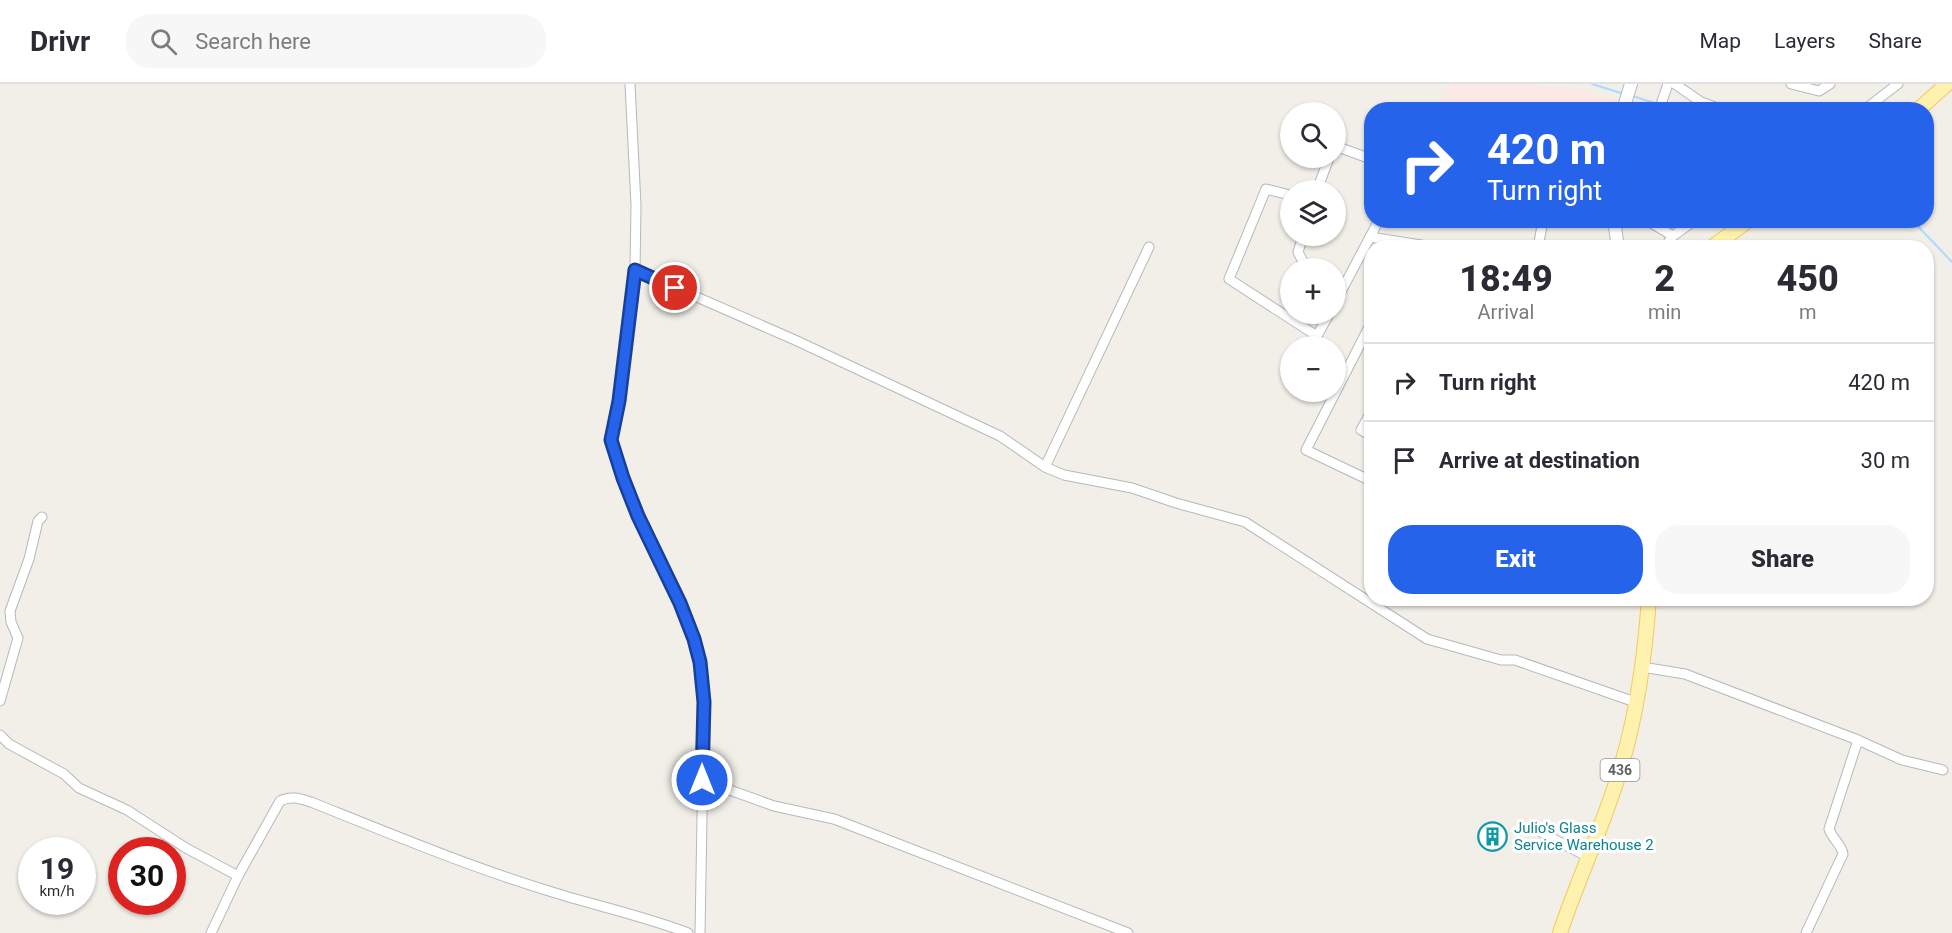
<!DOCTYPE html>
<meta charset="utf-8">
<style>
:root{--surface:#fff;--page:#f7f7f7;--text:#2b2b33;--muted:#7c7c81;--line:#e1e1e2;--accent:#2563eb}
body{margin:0;font-family:Roboto,sans-serif;background:var(--page);color:var(--text);height:100vh;display:flex;flex-direction:column;font-size:22px;white-space:nowrap}
*{box-sizing:border-box;margin:0}
p{font-size:20px;color:var(--muted)}
.icon{flex:none;width:33px;height:33px;fill:none;stroke:currentColor;stroke-width:2;stroke-linecap:round;stroke-linejoin:round}
.map{position:relative;flex:1;overflow:hidden}
.drawer{position:absolute;left:1364px;top:156px;width:570px;height:366px;display:flex;flex-direction:column;background:var(--surface);border-radius:24px;box-shadow:0 2px 4px #0004}
.drawer>*{flex:none}
.hud{position:absolute;left:1364px;top:18px;width:570px;height:126px;border-radius:24px;box-shadow:0 2px 4px #0004;background:#2563eb;color:#fff;overflow:hidden}
.controls{position:absolute;left:1280px;top:18px;display:grid;gap:12px}
.controls a{display:grid;place-items:center;width:66px;height:66px;border-radius:50%;background:var(--surface);box-shadow:0 2px 4px #0004;font-size:30px}
.speed{position:absolute;left:18px;top:753px;display:flex;gap:12px;font-size:30px;font-weight:700;text-align:center}
.speed>*{display:grid;place-content:center;width:78px;height:78px;border-radius:50%;background:var(--surface);box-shadow:0 2px 4px #0004;line-height:1}
.speed small{font-size:15px;font-weight:400}
.speed .limit{border:9px solid #d22;background:#fff;color:#111}
.pin{position:absolute;display:grid;place-items:center;width:51px;height:51px;color:#fff;margin:-26px;border:3px solid #fff;border-radius:50%;box-shadow:0 2px 6px #0007}
.me{position:absolute;width:66px;margin:-33px;rotate:0deg;stroke-linejoin:round;filter:drop-shadow(0 0 4px #0008)}
.turn{display:flex;align-items:center;gap:21px;height:126px;padding:0 24px;font-size:27px}
.turn .icon{width:78px;height:78px;stroke-width:2.5}
.turn b{display:block;font-size:42px;line-height:51px}
.eta{display:flex;justify-content:space-evenly;align-items:center;height:102px;text-align:center}
.eta b{font-size:36px;font-weight:800;line-height:42px}
.action{display:flex;gap:12px;margin-top:auto;padding:12px 24px}
.action a{flex:1;height:69px;border-radius:24px;background:var(--accent);color:#fff;font-size:24px;font-weight:800;line-height:69px;text-align:center}
.action a+a{background:var(--page);color:var(--text)}
ul{padding:0;list-style:none}
li{display:flex;align-items:center;gap:18px;height:78px;padding:0 24px;border-top:2px solid var(--line)}
li div{flex:1}
li b{display:block;font-size:22px}
li em{font-style:normal}
header{display:flex;align-items:center;gap:36px;box-sizing:border-box;height:84px;padding:0 30px;background:var(--surface);border-bottom:2px solid var(--line)}
header strong{font-size:28px}
nav{display:flex;gap:33px;margin-inline-start:auto;font-size:21px}
.search{width:420px;height:54px;background:var(--page);display:flex;align-items:center;gap:15px;box-sizing:border-box;padding:0 21px;border-radius:24px;color:var(--muted);font-size:22px}
.map>svg:first-child{display:block}
</style>
<header>
<strong>Drivr</strong>
<div class="search"><svg class="icon" aria-label="search" viewBox="0 0 24 24"><circle cx="10" cy="10" r="6"/><path d="M15 15l6 6"/></svg>Search here</div>
<nav><a>Map</a><a>Layers</a><a>Share</a></nav>
</header>
<div class="map">
<svg width="1952" height="849" viewBox="0 0 1952 849">
<rect width="100%" height="100%" fill="#f1efe8"/>
<polygon fill="#fce8e6" points="1449,0 1531,0 1542,3 1573,4 1618,17 1615,26 1437,25"/>
<g fill="none" stroke-linecap="round" stroke-linejoin="round">
<g stroke="#aadaff" stroke-width="2">
<polyline points="1592,0 1624,10"/>
<polyline points="1632,12 1658,20"/>
<polyline points="1664,21 1676,26"/>
<polyline points="1912,136 1952,178"/>
</g>
<defs>
<g id="street">
<polyline points="630,0 636,121 635,186 619,317 611,356 623,394 638,432 680,519 694,555 700,578 704,618 700,849"/>
<polyline points="1675,0 1701,18 1723,26"/>
<polyline points="1791,0 1819,7 1830,0"/>
<polyline points="1659,26 1668,0"/>
<polyline points="1864,26 1898,0"/>
<polyline points="1335,62 1371,75"/>
<polyline points="1317,106 1329,74"/>
<polyline points="1290,111 1266,105 1229,195 1317,252 1329,230"/>
<polyline points="1646,136 1673,152"/>
<polyline points="1303,152 1298,168 1303,178 1312,184"/>
<polyline points="1370,153 1440,164"/>
<polyline points="1538,164 1543,136"/>
<polyline points="1664,164 1673,152 1695,136"/>
<polyline points="635,186 795,256 1000,352 1045,383 1064,391 1132,404 1176,419 1245,438 1427,555 1501,576 1515,576 1635,618"/>
<polyline points="1335,219 1379,136"/>
<polyline points="1371,239 1306,366 1371,397"/>
<polyline points="1371,328 1361,346 1371,352"/>
<polyline points="1045,383 1149,163"/>
<polyline points="1642,583 1685,590 1858,656 1902,676 1943,686"/>
<polyline points="0,617 18,554 11,538 10,527 29,475 38,437 42,433"/>
<polyline points="0,651 9,660 64,690 79,704 127,726 186,764 238,792"/>
<polyline points="702,696 774,722 834,735 1128,849"/>
<polyline points="1535,745 1588,773"/>
<path d="M211 849 238 792 280 717C291 711 301 715 311 718 391 750 470 783 552 808 597 822 644 832 688 849"/>
<path d="M1806 849 1843 770C1842 761 1833 756 1829 745L1858 656"/>
</g>
<g id="secondary">
<polyline points="1623,26 1631,0"/>
<polyline points="1614,136 1618,164"/>
</g>
<g id="primary">
<polyline points="1918,26 1947,0"/>
<polyline points="1711,164 1749,136"/>
<path d="M1560 849C1578 794 1604 741 1620 686 1637 631 1645 572 1649 514"/>
</g>
</defs>
<use href="#street" stroke="#b5b8bc" stroke-width="11"/>
<use href="#secondary" stroke="#b6babf" stroke-width="14"/>
<use href="#primary" stroke="#f2c960" stroke-width="16"/>
<use href="#street" stroke="#fff" stroke-width="9"/>
<use href="#secondary" stroke="#fff" stroke-width="12"/>
<use href="#primary" stroke="#fff2af" stroke-width="14"/>
</g>
<g fill="none" stroke-linecap="round" stroke-linejoin="round">
<defs>
<polyline id="route" points="675,204 635,186 619,317 611,356 623,394 638,432 680,519 694,555 700,578 704,618 702,696"/>
</defs>
<use href="#route" stroke="#184099" stroke-width="15"/>
<use href="#route" stroke="#2563eb" stroke-width="10"/>
</g>
<defs>
<symbol id="building-ring" viewBox="-11 -11 22 22"><circle r="9.5" fill="#fff" stroke="#0f9aa8" stroke-width="1.5"/><path d="M-4-6H4V6H1V3H-1V6H-4ZM-2.5-4.3h1.7v1.8h-1.7ZM.8-4.3h1.7v1.8H.8ZM-2.5-1h1.7V.8h-1.7ZM.8-1h1.7V.8H.8Z" fill="#0f9aa8"/></symbol>
</defs>
<g fill-rule="evenodd">
<use href="#building-ring" x="1476" y="736" width="33" height="33"/>
</g>
<g text-anchor="middle" dominant-baseline="central" stroke-width="6" stroke-linejoin="round" paint-order="stroke">
<rect fill="#fff" stroke="#8f9295" stroke-width="1.5" x="1600.5" y="675" width="39" height="22" rx="4.5"/>
<g font-size="14" font-weight="bold" fill="#5f6368">
<text x="1620" y="686">436</text>
</g>
<g font-size="15" fill="#0d838f" stroke="#fff" text-anchor="start">
<text x="1514" y="744">Julio's Glass<tspan x="1514" dy="17">Service Warehouse 2</tspan></text>
</g>
</g>
</svg>
<div class="controls">
<a><svg class="icon" aria-label="search" viewBox="0 0 24 24"><circle cx="10" cy="10" r="6"/><path d="M15 15l6 6"/></svg></a>
<a><svg class="icon" aria-label="layers" viewBox="0 0 24 24"><path d="M12 4l9 5-9 5-9-5zM3 14l9 5 9-5"/></svg></a>
<a>+</a>
<a>−</a>
</div>
<div class="speed"><div>19<small>km/h</small></div><div class="limit">30</div></div>
<div class="pin" style="left:675px;top:204px;background:#d93025"><svg class="icon" aria-label="arrive" viewBox="0 0 24 24"><path d="M6 21V4h12l-3 4 3 4H6"/></svg></div>
<svg class="me" style="left:702px;top:696px" viewBox="-20 -20 40 40"><circle r="17" fill="#2563eb" stroke="#fff" stroke-width="3"/><path d="M0-11L8 9 0 5-8 9z" fill="#fff"/></svg>
<div class="hud">
<div class="turn"><svg class="icon" aria-label="right" viewBox="0 0 24 24"><path d="M7 20v-9h11M14 6l5 5-5 5"/></svg><div><b>420 m</b>Turn right</div></div>
</div>
<section class="drawer">
<div class="eta">
<div><b>18:49</b><p>Arrival</p></div>
<div><b>2</b><p>min</p></div>
<div><b>450</b><p>m</p></div>
</div>
<ul>
<li><svg class="icon" aria-label="right" viewBox="0 0 24 24"><path d="M7 20v-9h11M14 6l5 5-5 5"/></svg><div><b>Turn right</b></div><em>420 m</em></li>
<li><svg class="icon" aria-label="arrive" viewBox="0 0 24 24"><path d="M6 21V4h12l-3 4 3 4H6"/></svg><div><b>Arrive at destination</b></div><em>30 m</em></li>
</ul>
<div class="action"><a>Exit</a><a>Share</a></div>
</section>
</div>
